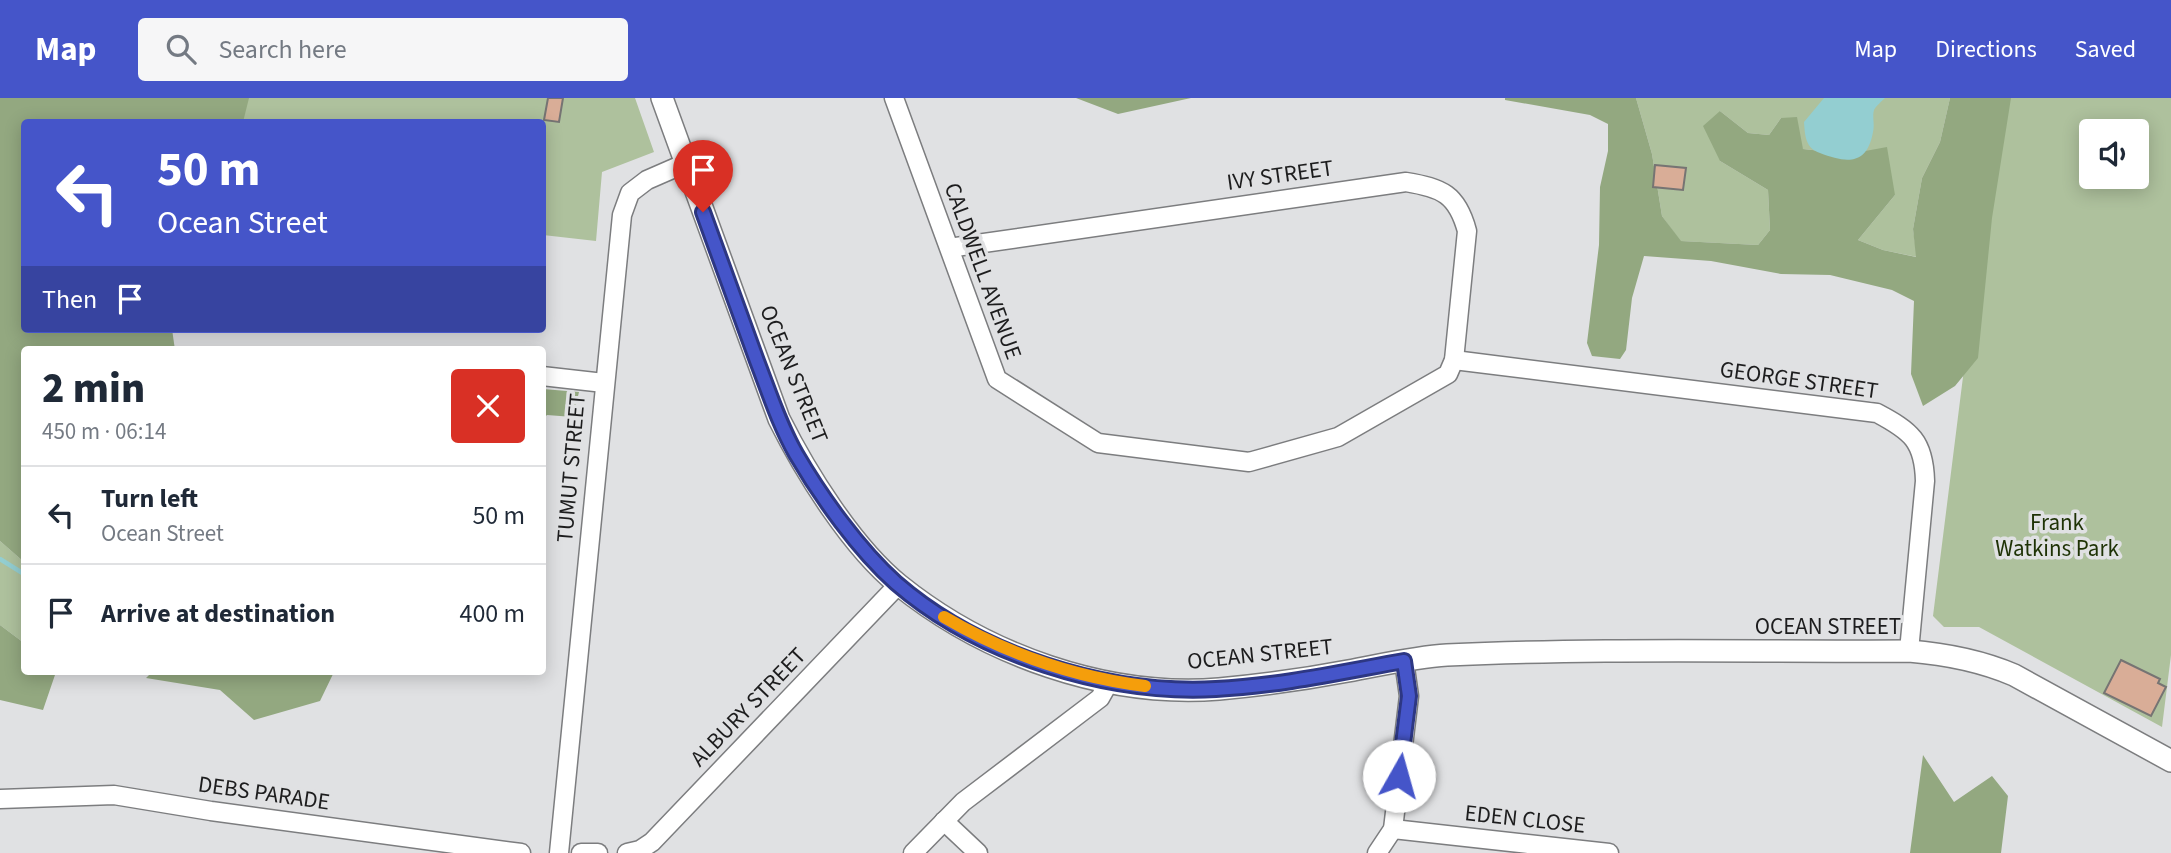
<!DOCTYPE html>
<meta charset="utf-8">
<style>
:root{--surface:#fff;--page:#f6f6f7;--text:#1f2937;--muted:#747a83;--line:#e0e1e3;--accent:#4555c9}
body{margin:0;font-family:"Source Sans 3",sans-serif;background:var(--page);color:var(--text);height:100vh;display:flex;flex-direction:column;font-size:26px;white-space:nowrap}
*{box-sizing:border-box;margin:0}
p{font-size:23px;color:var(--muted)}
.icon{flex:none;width:38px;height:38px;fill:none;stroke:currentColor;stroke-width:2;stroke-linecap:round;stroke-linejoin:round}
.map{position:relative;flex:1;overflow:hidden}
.drawer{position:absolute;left:21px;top:248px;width:525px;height:329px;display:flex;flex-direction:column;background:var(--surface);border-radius:7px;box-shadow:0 4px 18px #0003}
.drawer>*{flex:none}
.banner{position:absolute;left:21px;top:21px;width:525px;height:214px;border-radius:7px;box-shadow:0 4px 18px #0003;background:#4555c9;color:#fff;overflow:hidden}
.buttons{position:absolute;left:2079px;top:21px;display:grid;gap:14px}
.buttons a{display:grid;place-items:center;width:70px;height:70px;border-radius:7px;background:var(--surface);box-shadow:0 4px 18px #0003;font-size:35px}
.pin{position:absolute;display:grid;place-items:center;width:60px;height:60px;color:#fff;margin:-72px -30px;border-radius:50% 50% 50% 0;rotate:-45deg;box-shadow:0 0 7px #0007}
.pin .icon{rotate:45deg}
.me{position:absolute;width:77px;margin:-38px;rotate:7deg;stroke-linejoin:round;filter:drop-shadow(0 0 5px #0008)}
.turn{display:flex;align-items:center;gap:24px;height:147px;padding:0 21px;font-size:32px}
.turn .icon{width:91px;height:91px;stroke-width:2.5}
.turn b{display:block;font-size:49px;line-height:60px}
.then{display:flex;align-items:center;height:66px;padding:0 21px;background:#0003;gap:14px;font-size:26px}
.round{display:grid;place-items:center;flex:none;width:74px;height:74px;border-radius:7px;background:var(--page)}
.headline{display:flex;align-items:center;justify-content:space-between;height:119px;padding:0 21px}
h1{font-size:42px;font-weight:800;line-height:52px}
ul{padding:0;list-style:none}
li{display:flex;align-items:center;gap:21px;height:98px;padding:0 21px;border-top:2px solid var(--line)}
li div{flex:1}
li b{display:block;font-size:26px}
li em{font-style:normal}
header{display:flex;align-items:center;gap:42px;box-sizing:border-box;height:98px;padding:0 35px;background:var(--accent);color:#fff}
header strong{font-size:33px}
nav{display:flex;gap:38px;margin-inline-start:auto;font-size:24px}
.search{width:490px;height:63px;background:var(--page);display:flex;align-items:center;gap:18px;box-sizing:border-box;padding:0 24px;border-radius:7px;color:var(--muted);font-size:26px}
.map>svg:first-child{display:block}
</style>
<header>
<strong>Map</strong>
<div class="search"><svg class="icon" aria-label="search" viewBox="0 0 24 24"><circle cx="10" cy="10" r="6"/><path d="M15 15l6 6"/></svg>Search here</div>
<nav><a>Map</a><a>Directions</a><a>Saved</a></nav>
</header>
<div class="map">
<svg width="2171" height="755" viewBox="0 0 2171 755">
<rect width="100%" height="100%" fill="#e0e1e3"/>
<g fill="#aec19d" fill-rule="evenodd">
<polygon points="240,0 635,0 654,54 602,74 596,143 543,137 542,24 237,24"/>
<polygon points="1636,0 1950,0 1940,44 1922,80 1913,131 1917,159 1883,152 1858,142 1895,97 1849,56 1803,51 1781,20 1769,37 1748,35 1720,13 1720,63 1768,92 1770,132 1758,147 1680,143 1662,118 1652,56"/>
<path d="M1998 0H2171V557L2162 629 1979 529H1944L1933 518ZM2091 33H2137V79H2091Z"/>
<polygon points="0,443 24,464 24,545 0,527"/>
</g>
<g fill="#93a880">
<polygon points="0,0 249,0 243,24 24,24 24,231 172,231 175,252 24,252 24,464 0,443"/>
<polygon points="1076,0 1191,0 1118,16"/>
<polygon points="1505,0 1636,0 1652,56 1662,118 1681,143 1758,147 1770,132 1768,92 1720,63 1703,28 1720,13 1748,35 1769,37 1781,20 1797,19 1803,51 1849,56 1887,49 1895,97 1858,142 1883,152 1916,159 1913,131 1922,80 1940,44 1950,0 2011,0 1992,120 1978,260 1955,288 1923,308 1911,276 1914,203 1892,192 1830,177 1781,176 1711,163 1644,158 1632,200 1626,252 1620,261 1592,258 1587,245 1599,147 1600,89 1608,53 1608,26 1590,17 1505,2"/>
<polygon points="543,291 579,294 573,319 547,317 543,321"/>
<polygon points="0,527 24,545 24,574 56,574 43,612 0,602"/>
<polygon points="152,574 334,574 320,603 254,622 220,592 146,580"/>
<polygon points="1923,657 1954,704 1992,678 2008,698 2001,755 1910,755"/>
</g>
<path fill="#93ced1" d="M1824 0H1885C1882 3 1876 8 1874 12 1872 18 1875 27 1873 34 1867 68 1846 65 1820 55 1805 50 1805 37 1804 24Z"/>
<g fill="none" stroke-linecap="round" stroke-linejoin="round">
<polyline stroke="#93ced1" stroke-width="4.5" points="0,461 24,476"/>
</g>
<g fill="#d9ad97" stroke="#767473" stroke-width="2">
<polygon points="548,0 563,0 559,24 544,22"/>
<polygon points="1655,67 1686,70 1683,92 1653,89"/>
<polygon points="2121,562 2160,581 2158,585 2166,589 2151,618 2104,595"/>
</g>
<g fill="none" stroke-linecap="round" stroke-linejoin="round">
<defs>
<g id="minor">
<path d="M894 0 997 281 1098 345 1249 364 1338 339 1448 276 1454 262 1467 133C1457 96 1442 90 1406 84L949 150"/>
<path d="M1454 262 1877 315C1911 333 1924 343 1925 383L1909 553"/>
<polyline points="542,278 604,285"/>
<polyline points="0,701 114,697 211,713 521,755"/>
<polyline points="944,723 978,755"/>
<polyline points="1393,731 1609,755"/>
<polyline points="559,755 622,117 630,95 647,82 686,65"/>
<polyline points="581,755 598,755"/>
<polyline points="627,755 640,752 652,744 898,487"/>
<polyline points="913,755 963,704 1100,600 1109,584"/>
<polyline points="1377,755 1393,731 1409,598 1404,563"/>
</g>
<path id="tertiary" d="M662 0 779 321C806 375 852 449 899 487 986 557 1106 600 1219 591 1262 587 1306 581 1348 573 1381 567 1414 559 1447 557 1600 550 1755 554 1909 553 1946 556 1979 562 2014 577L2171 663"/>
</defs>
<use href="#minor" stroke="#7c7d7f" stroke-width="21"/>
<use href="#tertiary" stroke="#7c7d7f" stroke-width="24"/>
<use href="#minor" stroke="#fff" stroke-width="18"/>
<use href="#tertiary" stroke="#fff" stroke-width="21"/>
</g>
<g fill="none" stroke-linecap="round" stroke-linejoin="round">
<defs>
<path id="route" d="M703 114C721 164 739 213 757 263 769 294 779 326 796 356 821 399 859 452 896 485 979 557 1107 597 1216 591 1279 588 1342 574 1404 563L1409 598 1399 678"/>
</defs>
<use href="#route" stroke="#2d3783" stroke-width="18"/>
<use href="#route" stroke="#4555c9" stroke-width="12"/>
<path stroke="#f59e0b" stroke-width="12" d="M944 519C1007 556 1073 579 1145 588"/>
</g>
<g text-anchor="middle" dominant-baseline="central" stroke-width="7" stroke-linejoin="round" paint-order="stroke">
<g font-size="23" fill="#1d1d1e" stroke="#e0e1e3">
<text transform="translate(1280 77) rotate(-8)">IVY STREET</text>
<text transform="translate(983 173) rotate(70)">CALDWELL AVENUE</text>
<text transform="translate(794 276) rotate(68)">OCEAN STREET</text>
<text transform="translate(1799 282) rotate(8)">GEORGE STREET</text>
<text transform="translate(571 370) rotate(-85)">TUMUT STREET</text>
<text x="1828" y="528">OCEAN STREET</text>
<text transform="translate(1260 556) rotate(-6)">OCEAN STREET</text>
<text transform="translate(748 609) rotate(-46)">ALBURY STREET</text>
<text transform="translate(264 695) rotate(8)">DEBS PARADE</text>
<text transform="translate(1525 721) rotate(6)">EDEN CLOSE</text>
</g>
<g font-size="23" fill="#1e3205" stroke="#e0e1e3">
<text x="2057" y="424">Frank<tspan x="2057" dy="26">Watkins Park</tspan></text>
</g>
</g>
</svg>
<div class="buttons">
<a><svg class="icon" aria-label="sound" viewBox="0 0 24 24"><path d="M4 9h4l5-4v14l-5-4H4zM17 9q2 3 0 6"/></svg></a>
</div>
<div class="pin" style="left:703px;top:114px;background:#d93025"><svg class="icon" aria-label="arrive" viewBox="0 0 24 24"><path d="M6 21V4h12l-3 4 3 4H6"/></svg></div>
<svg class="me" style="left:1399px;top:678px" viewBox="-20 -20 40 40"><circle r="19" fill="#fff"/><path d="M0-13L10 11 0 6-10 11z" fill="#4555c9"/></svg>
<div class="banner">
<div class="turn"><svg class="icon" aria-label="left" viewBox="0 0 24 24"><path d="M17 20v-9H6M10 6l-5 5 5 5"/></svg><div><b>50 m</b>Ocean Street</div></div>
<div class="then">Then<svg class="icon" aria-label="arrive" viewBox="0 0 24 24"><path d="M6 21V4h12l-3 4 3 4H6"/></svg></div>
</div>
<section class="drawer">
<div class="headline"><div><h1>2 min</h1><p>450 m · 06:14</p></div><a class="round" style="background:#d93025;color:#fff"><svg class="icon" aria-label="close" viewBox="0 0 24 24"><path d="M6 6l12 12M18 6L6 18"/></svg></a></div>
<ul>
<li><svg class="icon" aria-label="left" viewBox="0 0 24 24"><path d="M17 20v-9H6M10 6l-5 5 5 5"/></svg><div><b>Turn left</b><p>Ocean Street</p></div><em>50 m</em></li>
<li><svg class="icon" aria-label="arrive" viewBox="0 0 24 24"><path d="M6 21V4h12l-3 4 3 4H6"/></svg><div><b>Arrive at destination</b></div><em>400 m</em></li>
</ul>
</section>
</div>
